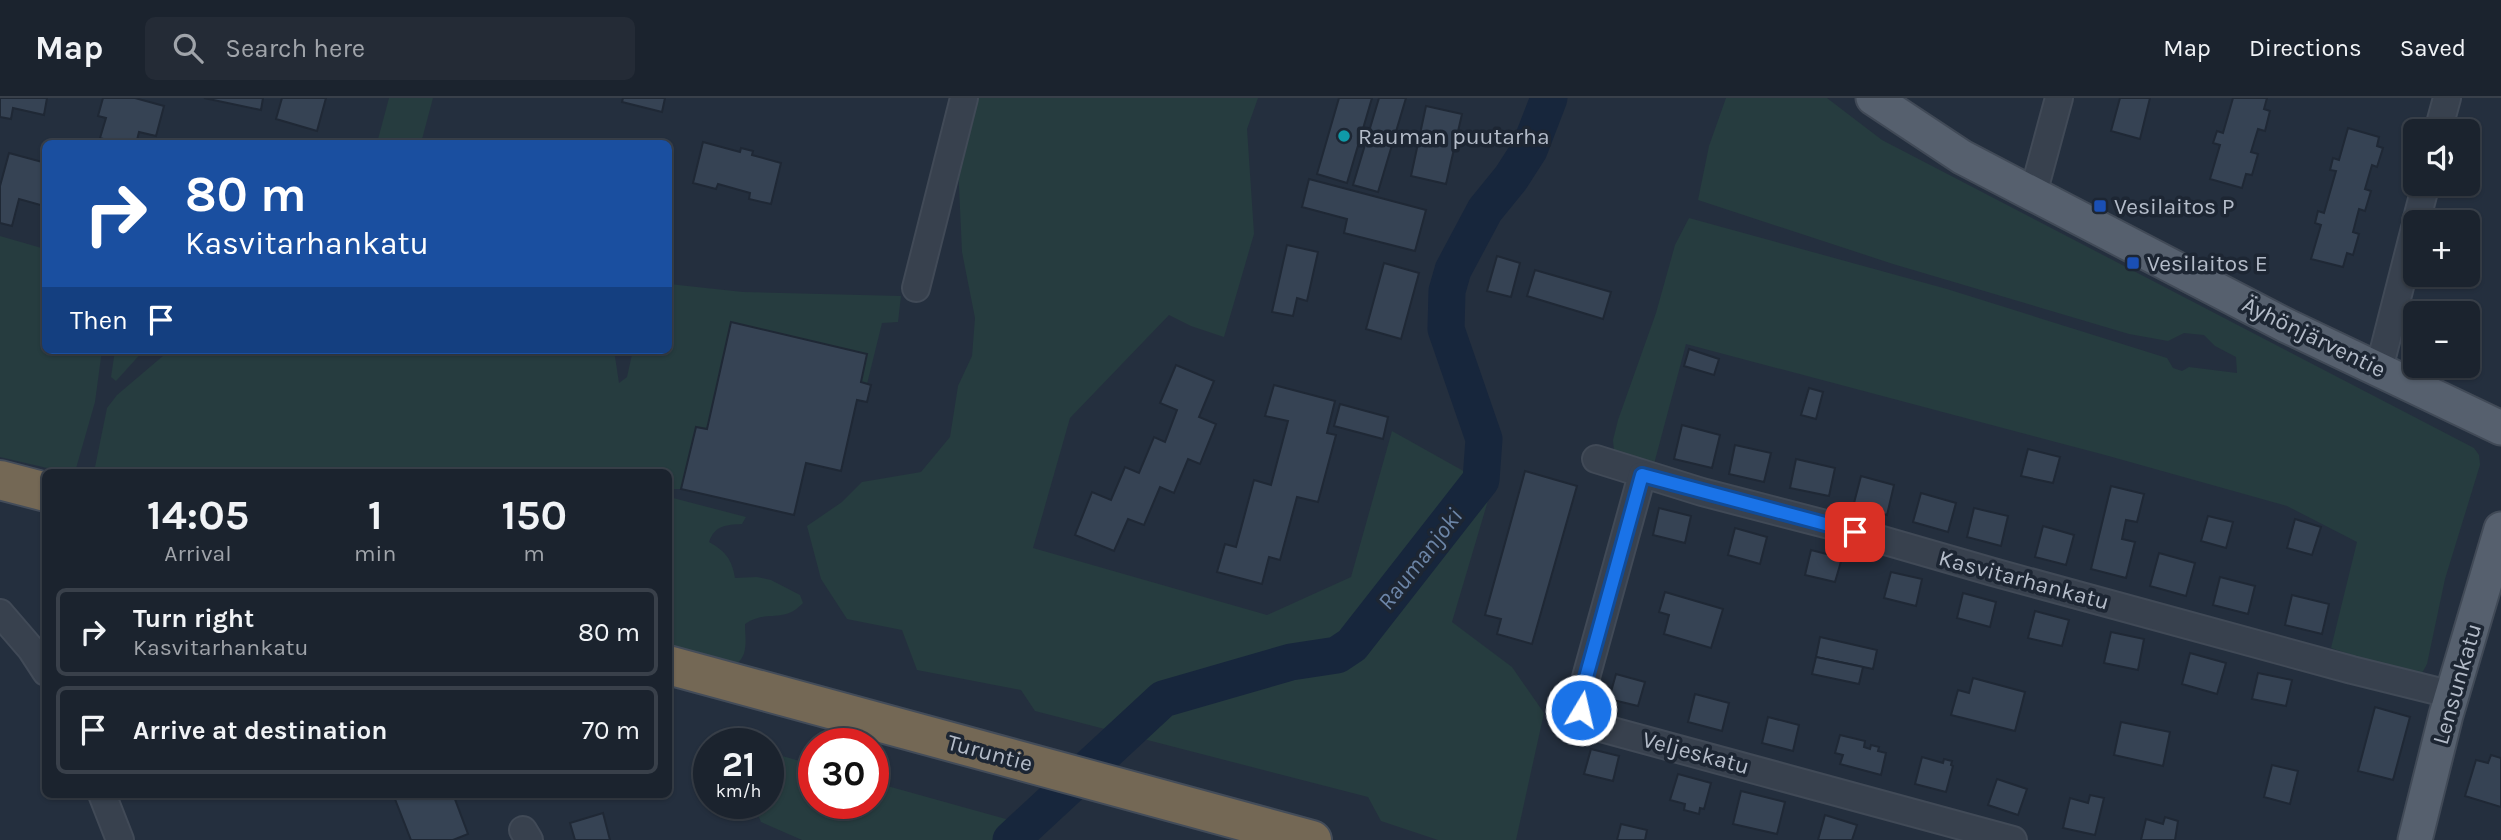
<!DOCTYPE html>
<meta charset="utf-8">
<style>
:root{--surface:#1b232e;--page:#242b36;--text:#f1f3f6;--muted:#a0a4aa;--line:#39404a}
body{margin:0;font-family:Karla,sans-serif;background:var(--page);color:var(--text);height:100vh;display:flex;flex-direction:column;font-size:26px;white-space:nowrap}
*{box-sizing:border-box;margin:0}
p{font-size:23px;color:var(--muted)}
.icon{flex:none;width:38px;height:38px;fill:none;stroke:currentColor;stroke-width:2;stroke-linecap:round;stroke-linejoin:round}
.map{position:relative;flex:1;overflow:hidden}
.panel{position:absolute;left:42px;top:371px;width:630px;height:329px;display:flex;flex-direction:column;background:var(--surface);border-radius:10px;box-shadow:0 2px 5px #0004,0 0 0 2px var(--line)}
.panel>*{flex:none}
.guide{position:absolute;left:42px;top:42px;width:630px;height:214px;border-radius:10px;box-shadow:0 2px 5px #0004,0 0 0 2px var(--line);background:#1a4fa0;color:#fff;overflow:hidden}
.controls{position:absolute;left:2403px;top:21px;display:grid;gap:14px}
.controls a{display:grid;place-items:center;width:77px;height:77px;border-radius:10px;background:var(--surface);box-shadow:0 2px 5px #0004,0 0 0 2px var(--line);font-size:35px}
.speed{position:absolute;left:693px;top:630px;display:flex;gap:14px;font-size:35px;font-weight:700;text-align:center}
.speed>*{display:grid;place-content:center;width:91px;height:91px;border-radius:50%;background:var(--surface);box-shadow:0 2px 5px #0004,0 0 0 2px var(--line);line-height:1}
.speed small{font-size:18px;font-weight:400}
.speed .limit{border:10px solid #d22;background:#fff;color:#111}
.pin{position:absolute;display:grid;place-items:center;width:60px;height:60px;color:#fff;margin:-30px;border-radius:14px;box-shadow:0 4px 10px #0006}
.me{position:absolute;width:77px;margin:-38px;rotate:9deg;stroke-linejoin:round;filter:drop-shadow(0 0 5px #0008)}
.turn{display:flex;align-items:center;gap:24px;height:147px;padding:0 28px;font-size:32px}
.turn .icon{width:91px;height:91px;stroke-width:2.5}
.turn b{display:block;font-size:49px;line-height:60px}
.then{display:flex;align-items:center;height:66px;padding:0 28px;background:#0003;gap:14px;font-size:26px}
.eta{display:flex;justify-content:space-evenly;align-items:center;height:119px;text-align:center}
.eta b{font-size:42px;font-weight:700;line-height:49px}
ul{padding:0;list-style:none}
li{display:flex;align-items:center;gap:21px;height:88px;margin:0 14px 10px;padding:0 14px;border:4px solid var(--line);border-radius:10px}
li div{flex:1}
li b{display:block;font-size:26px}
li em{font-style:normal}
header{display:flex;align-items:center;gap:42px;box-sizing:border-box;height:98px;padding:0 35px;background:var(--surface);border-bottom:2px solid var(--line)}
header strong{font-size:33px}
nav{display:flex;gap:38px;margin-inline-start:auto;font-size:24px}
.search{width:490px;height:63px;background:var(--page);display:flex;align-items:center;gap:18px;box-sizing:border-box;padding:0 24px;border-radius:10px;color:var(--muted);font-size:26px}
.map>svg:first-child{display:block}
</style>
<header>
<strong>Map</strong>
<div class="search"><svg class="icon" aria-label="search" viewBox="0 0 24 24"><circle cx="10" cy="10" r="6"/><path d="M15 15l6 6"/></svg>Search here</div>
<nav><a>Map</a><a>Directions</a><a>Saved</a></nav>
</header>
<div class="map">
<svg width="2501" height="742" viewBox="0 0 2501 742">
<rect width="100%" height="100%" fill="#242f3e"/>
<g fill="#263c3f">
<polygon points="389,0 433,0 421,45 377,45"/>
<polygon points="975,0 1258,0 1247,31 1254,136 1224,239 1191,228 1169,217 1070,320 1033,450 1267,517 1351,479 1392,333 1492,389 1452,524 1512,569 1544,615 1516,742 1438,742 1381,723 1368,699 1035,613 1021,592 917,572 902,532 847,521 821,481 807,428 842,404 862,384 921,374 950,339 958,288 972,258 975,220 962,154 958,67"/>
<polygon points="1726,0 1827,0 1882,42 2474,350 2479,357 2480,367 2445,481 2427,566 2421,577 2413,578 2331,550 2357,444 2287,408 2105,357 1686,246 1654,366 1614,353 1613,342 1618,322 1656,215 1675,147 1689,120 1947,191 2167,260 2173,270 2182,273 2189,269 2237,275 2236,259 2215,248 2204,237 2184,235 2168,243 2129,236 1893,166 1698,102 1709,48"/>
<polygon points="0,138 45,151 46,252 102,252 95,304 75,374 64,374 0,359"/>
<polygon points="669,186 743,194 901,198 898,224 882,225 867,286 861,284 867,256 731,225 707,331 696,329 681,391 669,391 668,374 94,374 107,310 117,297 170,252 614,252 619,285 627,279 633,252 668,252"/>
<polygon points="115,252 144,252 116,283 111,279"/>
<path d="M668 392 673 400 746 419 742 426C726 427 715 427 709 444 725 453 732 461 735 480L757 479 771 482 800 497 803 505C784 526 766 511 745 526 745 539 749 558 736 566L669 548Z"/>
<polygon points="768,654 814,667 814,705 873,705 873,684 1013,723 993,742 802,742 761,724 753,705 768,705"/>
</g>
<g fill="none" stroke-linecap="round" stroke-linejoin="round">
<polyline stroke="#17263c" stroke-width="37" points="1011,742 1163,601 1291,564 1337,557 1352,547 1481,382 1484,341 1446,231 1447,193 1453,172 1485,112 1511,80 1529,52 1549,0"/>
</g>
<g fill="#364354" stroke="#1f2835" stroke-width="2">
<polygon points="0,0 47,0 44,17 13,10 11,21 0,19"/>
<polygon points="103,0 135,0 164,8 156,38 139,34 136,46 120,46 100,40 106,20 98,18"/>
<polygon points="204,0 263,0 261,12"/>
<polygon points="282,0 326,0 317,33 276,21"/>
<polygon points="623,0 665,0 662,14 622,4"/>
<polygon points="1339,0 1372,0 1347,85 1317,76"/>
<polygon points="1379,0 1406,0 1378,94 1353,87"/>
<polygon points="2120,0 2150,0 2140,41 2111,33"/>
<polygon points="2233,0 2267,0 2264,11 2270,13 2265,33 2258,31 2251,54 2258,56 2252,77 2246,76 2242,90 2210,81 2220,47 2213,45 2217,33 2223,35"/>
<polygon points="1426,8 1462,16 1446,86 1411,78"/>
<polygon points="2348,30 2379,39 2377,48 2383,50 2377,69 2372,67 2365,91 2371,93 2365,113 2359,111 2353,134 2359,136 2353,157 2347,155 2343,169 2311,161 2321,127 2315,125 2318,113 2324,115 2336,73 2330,72 2333,60 2339,62"/>
<polygon points="703,44 740,54 741,50 753,53 752,57 781,65 771,106 749,101 750,95 718,86 716,91 693,85"/>
<polygon points="9,55 46,65 44,108 19,101 12,128 0,125 0,88"/>
<polygon points="1309,81 1426,112 1415,153 1344,135 1347,121 1302,109"/>
<polygon points="1287,147 1318,154 1307,203 1297,200 1293,218 1272,214"/>
<polygon points="1497,158 1520,165 1511,199 1487,193"/>
<polygon points="1384,165 1419,175 1401,241 1366,231"/>
<polygon points="1535,172 1611,194 1603,221 1527,198"/>
<polygon points="731,224 867,256 861,284 871,287 867,304 857,302 841,373 806,365 794,417 681,391 696,329 707,331"/>
<polygon points="1689,251 1719,261 1714,277 1684,268"/>
<polygon points="1176,267 1214,283 1199,319 1216,326 1200,366 1188,361 1174,395 1160,389 1144,427 1128,421 1114,453 1075,437 1092,394 1111,402 1125,369 1139,375 1154,339 1165,344 1177,312 1160,305"/>
<polygon points="1274,287 1335,303 1327,335 1336,337 1318,404 1297,399 1280,462 1269,459 1262,486 1217,474 1225,446 1236,449 1254,382 1271,387 1288,323 1265,318"/>
<polygon points="1809,290 1823,294 1816,321 1801,317"/>
<polygon points="1340,306 1388,319 1383,341 1334,328"/>
<polygon points="1682,327 1720,337 1712,370 1674,361"/>
<polygon points="1735,347 1771,355 1764,384 1729,376"/>
<polygon points="2028,351 2060,359 2053,385 2021,378"/>
<polygon points="1796,361 1835,370 1829,398 1790,390"/>
<polygon points="1525,373 1577,388 1532,546 1497,536 1501,521 1485,517"/>
<polygon points="1861,378 1894,387 1887,417 1853,409"/>
<polygon points="2111,388 2144,396 2137,424 2126,422 2122,441 2135,444 2126,480 2091,471"/>
<polygon points="1921,395 1956,405 1948,434 1913,424"/>
<polygon points="1659,410 1691,418 1685,445 1653,437"/>
<polygon points="1974,410 2008,418 2001,448 1967,439"/>
<polygon points="2208,418 2233,424 2226,450 2201,443"/>
<polygon points="2295,421 2321,429 2312,457 2287,450"/>
<polygon points="2043,428 2074,437 2066,467 2035,459"/>
<polygon points="1735,430 1767,439 1760,466 1728,457"/>
<polygon points="1811,452 1842,460 1835,484 1805,477"/>
<polygon points="2159,455 2195,465 2186,498 2150,488"/>
<polygon points="1891,474 1922,481 1916,508 1884,500"/>
<polygon points="2220,479 2255,488 2248,516 2213,507"/>
<polygon points="1665,494 1723,511 1711,550 1664,536 1669,517 1659,514"/>
<polygon points="1963,495 1996,504 1990,529 1957,520"/>
<polygon points="2292,497 2329,506 2322,536 2285,527"/>
<polygon points="2035,513 2069,522 2062,548 2028,540"/>
<polygon points="2111,534 2144,541 2138,572 2104,565"/>
<polygon points="1820,539 1877,552 1873,571 1816,559"/>
<polygon points="2190,555 2226,565 2217,596 2182,586"/>
<polygon points="1816,559 1863,569 1859,586 1812,576"/>
<polygon points="2258,575 2292,582 2286,608 2252,601"/>
<polygon points="1616,576 1645,584 1638,608 1609,601"/>
<polygon points="1973,580 2025,594 2015,633 1951,617 1958,592 1969,595"/>
<polygon points="1695,596 1729,605 1722,633 1688,624"/>
<polygon points="2375,609 2410,619 2393,682 2358,673"/>
<polygon points="1768,619 1799,627 1793,653 1762,645"/>
<polygon points="2121,624 2170,634 2163,668 2114,657"/>
<polygon points="1840,637 1865,643 1864,649 1870,651 1871,647 1879,649 1878,653 1886,655 1881,677 1840,666 1843,657 1835,655"/>
<polygon points="1591,651 1619,658 1613,683 1584,676"/>
<polygon points="2491,657 2501,660 2501,709 2465,698 2476,662 2488,665"/>
<polygon points="1922,659 1943,665 1944,661 1952,663 1951,667 1953,668 1946,694 1915,686"/>
<polygon points="2272,667 2298,673 2290,706 2264,699"/>
<polygon points="1678,676 1711,685 1704,711 1700,710 1699,716 1684,712 1685,706 1670,702"/>
<polygon points="1997,681 2027,691 2018,717 1988,707"/>
<polygon points="1741,693 1785,704 1777,736 1733,726"/>
<polygon points="393,696 453,696 468,736 453,742 411,742"/>
<polygon points="2090,697 2104,700 2095,737 2063,730 2070,700 2088,705"/>
<polygon points="603,715 610,742 575,742 570,725"/>
<polygon points="1825,717 1857,727 1852,742 1818,742"/>
<polygon points="2165,719 2178,723 2175,742 2141,742 2146,721 2163,726"/>
<polygon points="1621,726 1647,732 1645,742 1617,742"/>
</g>
<g fill="none" stroke-linecap="round" stroke-linejoin="round">
<defs>
<g id="minor">
<polyline points="2438,33 2447,0"/>
<polyline points="2033,96 2059,0"/>
<polyline points="2416,124 2426,86"/>
<polyline points="916,190 964,0"/>
<polyline points="2379,271 2415,130"/>
<polyline points="1596,361 1702,394 1837,429 1993,474 2352,572 2453,597"/>
<polyline points="1642,377 1580,601 1583,620 1590,627 2013,742"/>
<polyline points="0,515 31,551 46,574"/>
<polyline points="102,696 120,742"/>
<polyline points="523,732 529,742"/>
</g>
<g id="major">
<polyline points="1873,0 1962,59 2033,96 2287,228 2501,330"/>
<polyline points="2415,742 2446,617 2501,431"/>
</g>
<g id="highway">
<polyline points="0,382 46,394"/>
<polyline points="668,567 1312,742"/>
</g>
</defs>
<use href="#minor" stroke="#414a57" stroke-width="30"/>
<use href="#major" stroke="#414a57" stroke-width="37"/>
<use href="#highway" stroke="#434c59" stroke-width="42"/>
<use href="#minor" stroke="#38414e" stroke-width="26"/>
<use href="#major" stroke="#56606e" stroke-width="33"/>
<use href="#highway" stroke="#746855" stroke-width="38"/>
</g>
<g fill="none" stroke-linecap="round" stroke-linejoin="round">
<defs>
<polyline id="route" points="1581,612 1580,601 1642,377 1855,434"/>
</defs>
<use href="#route" stroke="#114b97" stroke-width="18"/>
<use href="#route" stroke="#1a73e8" stroke-width="12"/>
</g>
<circle fill="#0f9aa8" stroke="#1d2633" stroke-width="2.5" cx="1344" cy="38" r="7"/>
<g fill="#1a4fb4" stroke="#1d2633" stroke-width="2.5">
<rect x="2093" y="101" width="14" height="14" rx="3.5"/>
<rect x="2126" y="158" width="14" height="14" rx="3.5"/>
</g>
<g text-anchor="middle" dominant-baseline="central" stroke-width="7" stroke-linejoin="round" paint-order="stroke">
<g font-size="23" fill="#b4bcc9" stroke="#1d2633" text-anchor="start">
<text x="1358" y="38">Rauman puutarha</text>
<text x="2114" y="108">Vesilaitos P</text>
<text x="2147" y="165">Vesilaitos E</text>
</g>
<g font-size="23" fill="#b4bcc9" stroke="#1d2633">
<text transform="translate(2314 239) rotate(26)">Äyhönjärventie</text>
<text transform="translate(2024 482) rotate(15)">Kasvitarhankatu</text>
<text transform="translate(2457 586) rotate(-74)">Lensunkatu</text>
<text transform="translate(990 655) rotate(15)">Turuntie</text>
<text transform="translate(1696 655) rotate(15)">Veljeskatu</text>
</g>
<g font-size="24" font-style="italic" fill="#6d86a8" stroke="#1d2633">
<text transform="translate(1420 461) rotate(-52)">Raumanjoki</text>
</g>
</g>
</svg>
<div class="controls">
<a><svg class="icon" aria-label="sound" viewBox="0 0 24 24"><path d="M4 9h4l5-4v14l-5-4H4zM17 9q2 3 0 6"/></svg></a>
<a>+</a>
<a>−</a>
</div>
<div class="speed"><div>21<small>km/h</small></div><div class="limit">30</div></div>
<div class="pin" style="left:1855px;top:434px;background:#d93025"><svg class="icon" aria-label="arrive" viewBox="0 0 24 24"><path d="M6 21V4h12l-3 4 3 4H6"/></svg></div>
<svg class="me" style="left:1581px;top:612px" viewBox="-20 -20 40 40"><circle r="17" fill="#1a73e8" stroke="#fff" stroke-width="3"/><path d="M0-11L8 9 0 5-8 9z" fill="#fff"/></svg>
<div class="guide">
<div class="turn"><svg class="icon" aria-label="right" viewBox="0 0 24 24"><path d="M7 20v-9h11M14 6l5 5-5 5"/></svg><div><b>80 m</b>Kasvitarhankatu</div></div>
<div class="then">Then<svg class="icon" aria-label="arrive" viewBox="0 0 24 24"><path d="M6 21V4h12l-3 4 3 4H6"/></svg></div>
</div>
<section class="panel">
<div class="eta">
<div><b>14:05</b><p>Arrival</p></div>
<div><b>1</b><p>min</p></div>
<div><b>150</b><p>m</p></div>
</div>
<ul>
<li><svg class="icon" aria-label="right" viewBox="0 0 24 24"><path d="M7 20v-9h11M14 6l5 5-5 5"/></svg><div><b>Turn right</b><p>Kasvitarhankatu</p></div><em>80 m</em></li>
<li><svg class="icon" aria-label="arrive" viewBox="0 0 24 24"><path d="M6 21V4h12l-3 4 3 4H6"/></svg><div><b>Arrive at destination</b></div><em>70 m</em></li>
</ul>
</section>
</div>
